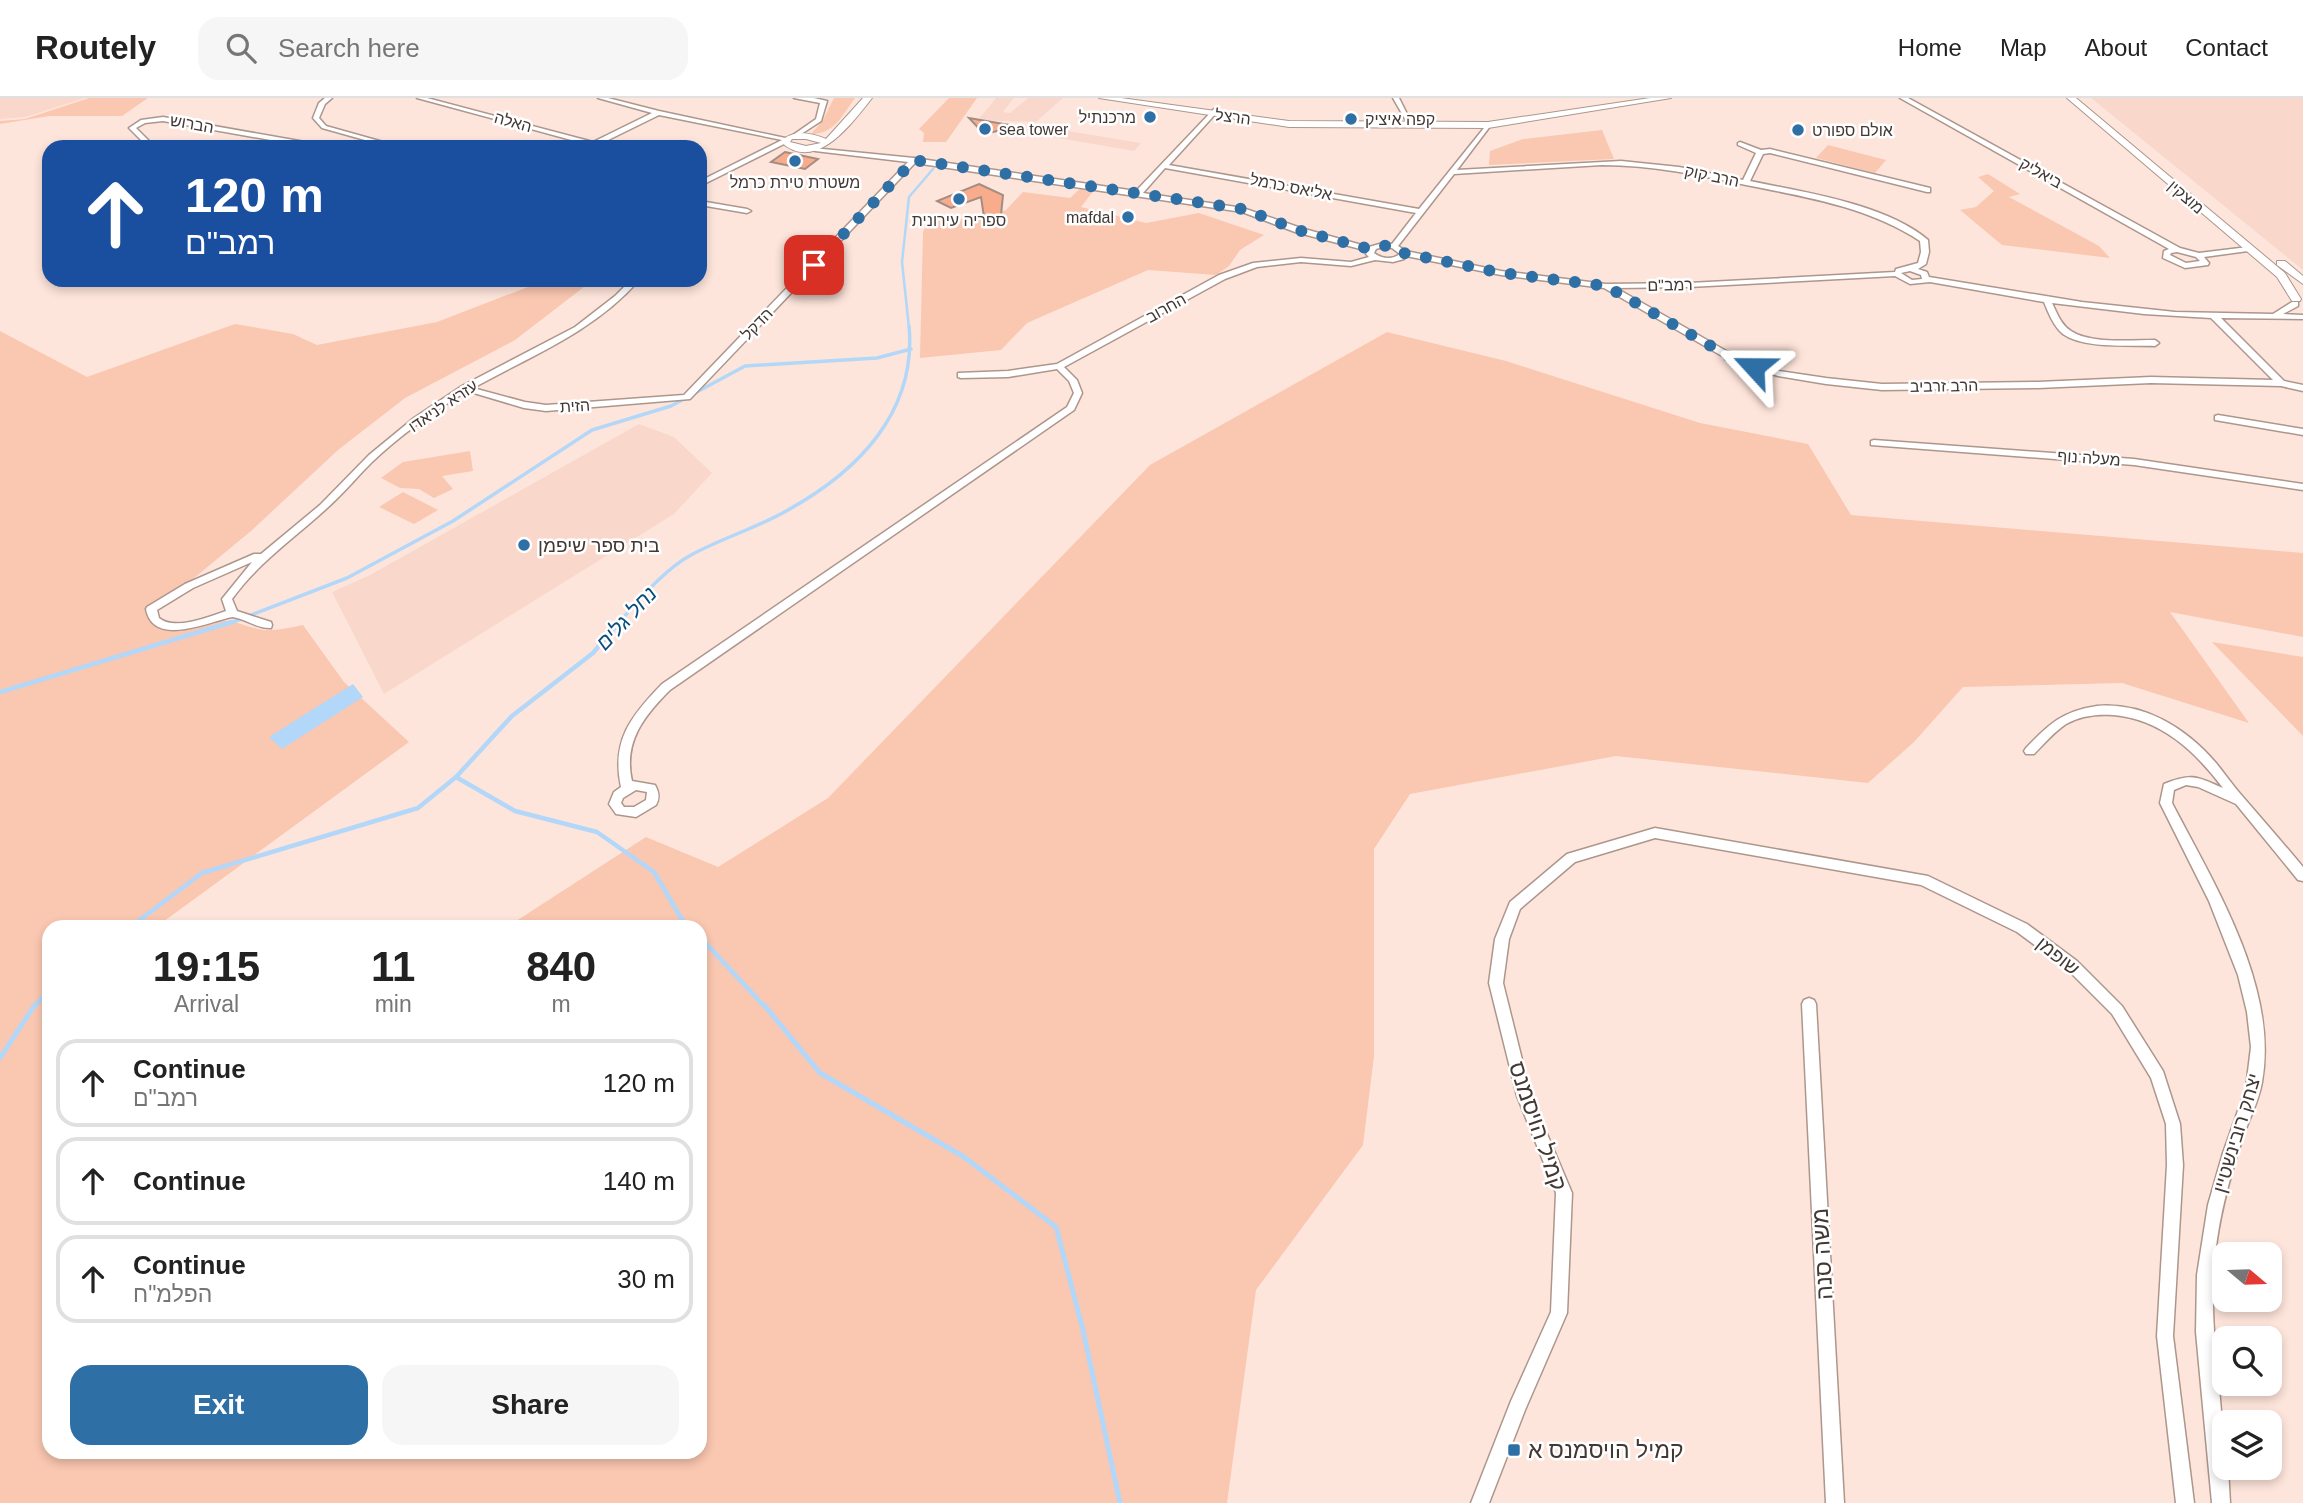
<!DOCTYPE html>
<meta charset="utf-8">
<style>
:root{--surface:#fff;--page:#f6f6f6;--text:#222;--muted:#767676;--line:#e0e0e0;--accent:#2e6fa5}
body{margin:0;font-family:Arial,"Noto Sans Hebrew",sans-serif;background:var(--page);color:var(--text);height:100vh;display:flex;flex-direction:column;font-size:26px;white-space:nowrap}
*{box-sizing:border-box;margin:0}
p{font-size:23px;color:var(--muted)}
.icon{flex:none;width:38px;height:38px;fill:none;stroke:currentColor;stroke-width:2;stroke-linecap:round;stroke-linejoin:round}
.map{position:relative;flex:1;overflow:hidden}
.drawer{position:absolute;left:42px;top:822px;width:665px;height:539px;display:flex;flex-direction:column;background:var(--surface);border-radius:21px;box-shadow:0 4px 10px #0003}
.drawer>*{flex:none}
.top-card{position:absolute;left:42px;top:42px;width:665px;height:147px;border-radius:21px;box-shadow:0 4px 10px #0003;background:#1a4fa0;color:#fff;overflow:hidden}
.needle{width:46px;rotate:109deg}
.controls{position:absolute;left:2212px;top:1144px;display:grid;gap:14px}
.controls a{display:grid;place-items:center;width:70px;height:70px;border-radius:14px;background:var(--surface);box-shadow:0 4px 10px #0003;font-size:35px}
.pin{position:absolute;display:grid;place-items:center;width:60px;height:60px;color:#fff;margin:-30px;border-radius:14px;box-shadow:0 4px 10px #0006}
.me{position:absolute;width:77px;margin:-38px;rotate:294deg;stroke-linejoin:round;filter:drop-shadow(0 0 5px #0008)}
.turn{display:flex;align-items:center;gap:24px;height:147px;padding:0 28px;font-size:32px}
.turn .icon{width:91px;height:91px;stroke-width:2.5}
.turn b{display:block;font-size:49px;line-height:60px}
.eta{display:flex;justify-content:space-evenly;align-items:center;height:119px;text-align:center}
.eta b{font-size:42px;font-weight:700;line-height:49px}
.action{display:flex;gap:14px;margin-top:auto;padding:14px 28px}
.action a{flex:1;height:80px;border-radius:21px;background:var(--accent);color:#fff;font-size:28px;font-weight:700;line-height:80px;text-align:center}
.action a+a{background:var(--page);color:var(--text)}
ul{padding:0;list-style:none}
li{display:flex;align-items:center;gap:21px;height:88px;margin:0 14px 10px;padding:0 14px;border:4px solid var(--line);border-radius:21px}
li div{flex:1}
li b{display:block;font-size:26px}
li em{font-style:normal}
header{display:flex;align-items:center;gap:42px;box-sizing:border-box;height:98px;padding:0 35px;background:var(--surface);border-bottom:2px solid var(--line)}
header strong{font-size:33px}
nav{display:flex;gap:38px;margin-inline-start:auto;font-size:24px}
.search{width:490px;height:63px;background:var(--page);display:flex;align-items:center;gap:18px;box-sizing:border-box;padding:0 24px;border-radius:21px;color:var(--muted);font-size:26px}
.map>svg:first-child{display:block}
</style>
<header>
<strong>Routely</strong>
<div class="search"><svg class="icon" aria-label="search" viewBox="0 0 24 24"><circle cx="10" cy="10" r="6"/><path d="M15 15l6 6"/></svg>Search here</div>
<nav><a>Home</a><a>Map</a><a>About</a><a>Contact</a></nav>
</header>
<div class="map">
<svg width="2303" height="1405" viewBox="0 0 2303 1405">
<rect width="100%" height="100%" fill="#fee5db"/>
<g fill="#f9d8cb">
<polygon points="0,0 85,0 26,19 0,21"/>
<polygon points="996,0 1014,0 1003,14 1010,15 1028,0 1063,0 1036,24 978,22"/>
<polygon points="2091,0 2303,0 2303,172"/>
<polygon points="1049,30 1141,45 1134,53 1041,37"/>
<polygon points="639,326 674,339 712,375 674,416 384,596 332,494 370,477"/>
</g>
<g fill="#fac7b1">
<polygon points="89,0 148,0 122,18 49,18 0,26 0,23 25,21"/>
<path d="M834 0H855C843 16 834 37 811 36L823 22Z"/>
<polygon points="949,0 977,0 946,44 923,44 924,35 919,31"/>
<polygon points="1602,32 1614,61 1489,67 1490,53 1523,41"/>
<polygon points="1828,47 1886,62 1875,75 1816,60"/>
<polygon points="1988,76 2020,96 2009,99 2099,148 2110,160 2002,147 1960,112 1976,109 1994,93 1978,79"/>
<polygon points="1081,90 1094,92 1081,109 1146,125 1199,115 1264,137 1240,152 1229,168 1216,177 1148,172 1027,225 1001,252 920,260 923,134 928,124 979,119 1006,112 1023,94 1070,100"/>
<path d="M546 182H593L515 242 405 300 338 352 251 433 153 514C178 540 196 519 226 523 241 524 255 533 270 532 281 532 292 529 303 527L344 584 409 644 156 829 49 830V1354H700V830L507 829 646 739 718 769 828 700 1150 367 1387 234 1506 263 1700 325 1808 346 1851 417 2303 455V539L2170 514 2249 625 2122 585 1963 589 1914 644 1868 685 1616 658 1410 696 1374 751V958L1363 1047 1256 1192 1227 1405H0V233L87 279 235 226 293 236 317 247 437 224Z"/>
<polygon points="470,353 473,373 442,378 453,391 434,400 419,391 400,390 381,380 403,364"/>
<polygon points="403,394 438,412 414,426 379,409"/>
<polygon points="2212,544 2303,559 2303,638"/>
</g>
<polygon fill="#b3d7f8" points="353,586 363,599 282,651 269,639"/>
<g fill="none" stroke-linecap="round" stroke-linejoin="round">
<polyline stroke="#b3d7f8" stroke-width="2.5" points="909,230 902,164 909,99 933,71"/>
<g stroke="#b3d7f8" stroke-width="3.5">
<polyline points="228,526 347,480 453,423 592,332 671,308 745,268 877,260 911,251"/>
<path d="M618 526C637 503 665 471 691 457 722 440 757 430 788 412 858 373 917 314 909 228"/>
</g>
<g stroke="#b3d7f8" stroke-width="4.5">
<polyline points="0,594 232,524"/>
<polyline points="456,679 515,713 597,734 654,774 681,820 691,830"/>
<polyline points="129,830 202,775 418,710 456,679 512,618 593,555 619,524"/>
<polyline points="700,839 766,910"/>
<polyline points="33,910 49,892"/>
</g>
<g stroke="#b3d7f8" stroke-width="5">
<polyline points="765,908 820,975 964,1059 1056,1129 1083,1232 1120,1405"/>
<polyline points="0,960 34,908"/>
</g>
</g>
<g fill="#f8ac8c" stroke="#a38d83" stroke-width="2">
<polygon points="969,20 1016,28 1016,29 984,36"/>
<polygon points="785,54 799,57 818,61 805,71 771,64"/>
<polygon points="979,86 1003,97 1001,117 984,119 981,99 951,110 937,103"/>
</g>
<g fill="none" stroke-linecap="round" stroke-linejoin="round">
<defs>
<g id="minor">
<polygon points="325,0 332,0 325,6 319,20 326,28 401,49 390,49 322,30 313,20 319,5"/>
<polygon points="417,0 427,0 593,44 652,15 598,0 608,0 659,13 790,41 788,44 700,88 700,83 782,42 659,17 600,46 608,49 597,49"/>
<polygon points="794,0 814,0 827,3 821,23 795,40 793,39 793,37 816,21 820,5"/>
<polygon points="1393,0 1399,0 1413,28 1409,28"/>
<path d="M1900 0H1908L2180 150 2199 155 2248 149 2252 151 2248 153 2204 159 2209 165 2208 167 2185 170 2163 160 2164 153 2169 151ZM2177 154 2196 159 2200 163 2186 165 2170 157 2171 155Z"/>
<path d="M1214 11 1219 12 1169 67 1419 111 1488 25 1491 27 1457 72 1621 63 1679 69 1743 82 1756 55 1738 47V45L1740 44 1761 52 1770 51 1930 90V94H1927L1770 55 1763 56 1750 83C1803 94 1886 106 1928 142L1929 154 1926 166 1918 171 1927 174 1929 179 2082 204 2175 214 2273 216 2292 204H2298V208L2283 216 2303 217V221L2221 220 2284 283 2303 287V293L2281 288 2151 285 2038 290 1882 292 1826 286 1778 278 1729 262 1604 190 1501 177 1406 158 1404 161 1393 164 1375 162 1351 168 1301 164 1257 169 1225 181 1064 269 1077 282 1082 295 1074 312 670 592C644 618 623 644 632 683L655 687C659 694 660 700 656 707L636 719 616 716 609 706 614 694 621 689C611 643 631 618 662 586L1067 309 1074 295 1069 283 1057 271 1008 279 961 280 958 279V275L1008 273 1057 266 1219 177 1253 165 1301 160 1351 164 1369 159 1366 156 1368 153 1295 134 1242 114 915 65 690 301 546 313 524 310 467 293C433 314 400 337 371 365 356 380 342 397 326 411 293 441 258 465 232 501L237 513 271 524 272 527 271 530C258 531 246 521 233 519 229 519 222 522 217 523 194 530 152 544 146 511L147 509 185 486 254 456H261L320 407 369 357 414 320 462 288 575 229 615 198 631 182H639C595 233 531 258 473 290L525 304 546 307 684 297 908 64 815 53 812 51 813 50 914 60 1136 93ZM1602 67C1651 67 1699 77 1746 87 1806 99 1868 109 1920 143L1921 154 1918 165 1896 171 1895 174 1689 185 1606 186 1501 173 1406 153 1398 148 1454 76ZM1165 70 1416 115 1392 146 1383 145 1369 149 1301 130 1243 110 1143 95ZM1383 149 1392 150 1400 156C1392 162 1382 161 1374 155L1376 151ZM1910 173 1921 177 1922 181 1912 182 1901 175ZM1895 178 1910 186 1930 184 2044 204C2048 214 2054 229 2063 236 2084 251 2130 247 2155 248L2159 245 2155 242C2132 242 2090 246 2071 233 2061 227 2057 215 2052 205L2144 216 2211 220 2273 282 2151 279 2038 284 1882 286 1826 280 1779 273 1735 258 1616 190 1689 189ZM252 464 222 501 226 513C208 519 175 533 159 520L157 512 193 490ZM636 692 647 694 646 702 634 709H624L621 705 623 700Z"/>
<polygon points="163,19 322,47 325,49 310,49 163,23 145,25 136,30 155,49 148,49 129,30 141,22"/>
<polygon points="700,103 747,111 751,113 747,115 700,107"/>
<polygon points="2218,317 2303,331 2303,337 2215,322 2215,318"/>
<polygon points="1874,342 2134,361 2303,386 2303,392 2134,367 1871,347 1871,343"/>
<path d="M2097 608C2144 604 2186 630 2216 665 2225 676 2233 688 2243 699 2263 722 2283 745 2303 769V783L2298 782 2236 706 2198 689 2186 687 2174 692 2172 705C2214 786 2279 889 2262 984 2259 1003 2249 1021 2243 1039 2230 1078 2219 1117 2215 1158 2207 1230 2224 1299 2224 1370H2228L2230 1405H2212L2196 1234 2197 1177 2208 1107 2223 1055 2246 990 2251 949 2247 914 2238 877 2209 803 2160 705 2164 686C2191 675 2196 678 2223 690 2195 653 2161 621 2113 617 2097 616 2080 618 2066 626 2054 634 2044 646 2034 656H2026L2024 653 2026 650C2049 626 2063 613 2097 608Z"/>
<polygon points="1655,730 1928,778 2027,826 2077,863 2122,908 2163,973 2180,1026 2183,1067 2173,1238 2194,1405 2176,1405 2157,1238 2167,1067 2166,1026 2151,980 2112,916 2067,871 2017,834 1921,787 1655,740 1575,764 1520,811 1509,841 1503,885 1531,998 1572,1095 1567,1215 1525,1312 1489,1405 1471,1405 1511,1303 1551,1214 1556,1095 1517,998 1489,885 1495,841 1510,804 1567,756"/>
<polygon points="1809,900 1814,902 1816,906 1844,1405 1826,1405 1802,906 1804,902"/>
</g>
<g id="tertiary">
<path d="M863 0H872C852 25 816 76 781 44 792 31 812 35 826 41ZM792 41H806L821 45 806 48 790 44Z"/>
<polygon points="1099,0 1121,0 1289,23 1488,24 1650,0 1671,0 1488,30 1289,29"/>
<polygon points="2067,0 2076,0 2285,175 2301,201 2300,203 2292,203 2277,179"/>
<polygon points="2277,163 2285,163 2303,178 2303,186 2277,167"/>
</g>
</defs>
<use href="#minor" stroke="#ad968c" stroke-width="3"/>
<use href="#tertiary" stroke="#ad968c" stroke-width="2"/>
<use href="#minor" fill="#fff" fill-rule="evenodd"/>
<use href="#tertiary" fill="#fff" fill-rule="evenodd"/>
</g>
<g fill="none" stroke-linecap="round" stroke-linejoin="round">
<polyline stroke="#2e6fa5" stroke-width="12" stroke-dasharray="0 21.6" points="814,167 914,62 1243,111 1298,132 1370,151 1388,147 1404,155 1502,175 1606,188 1732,260 1754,269"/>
</g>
<g fill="#2e6fa5" stroke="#fff" stroke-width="2.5">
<circle cx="1150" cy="19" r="7"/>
<circle cx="1351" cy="21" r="7"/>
<circle cx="985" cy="31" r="7"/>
<circle cx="1798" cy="32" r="7"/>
<circle cx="795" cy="63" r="7"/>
<circle cx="959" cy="101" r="7"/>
<circle cx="1128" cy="119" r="7"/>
<circle cx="524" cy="447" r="7"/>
<rect x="1507" y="1345" width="14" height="14" rx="3.5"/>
</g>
<g text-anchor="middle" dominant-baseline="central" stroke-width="5" stroke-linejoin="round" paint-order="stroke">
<g font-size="16" fill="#423834" stroke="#fff" text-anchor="start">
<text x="1136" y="19" text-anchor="end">מרכנתיל</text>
<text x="1365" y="21">קפה איציק</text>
<text x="999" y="31">sea tower</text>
<text x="1812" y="32">אולם ספורט</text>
<text x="795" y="84" text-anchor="middle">משטרת טירת כרמל</text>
<text x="1114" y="119" text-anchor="end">mafdal</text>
<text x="959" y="122" text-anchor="middle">ספריה עירונית</text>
</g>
<g font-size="16" fill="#423834" stroke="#fff">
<text transform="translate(1233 19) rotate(7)">הרצל</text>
<text transform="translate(513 24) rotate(15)">האלה</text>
<text transform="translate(192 26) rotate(10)">הברוש</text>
<text transform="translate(2041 75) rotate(29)">ביאליק</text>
<text transform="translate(1712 78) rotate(12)">הרב קוק</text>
<text transform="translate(1291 89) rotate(11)">אליאס כרמל</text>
<text transform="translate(2186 99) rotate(41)">מוצקין</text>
<text transform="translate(1670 187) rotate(-1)">רמב"ם</text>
<text transform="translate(1166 210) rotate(-29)">החרוב</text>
<text transform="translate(757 226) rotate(-46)">הדקל</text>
<text transform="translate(1944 288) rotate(-1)">הרב זרביב</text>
<text transform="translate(443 308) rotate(-34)">עזרא לניאדו</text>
<text transform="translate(575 308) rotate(-4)">הזית</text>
<text transform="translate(2089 360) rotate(4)">מעלה נוף</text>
</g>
<g font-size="19" fill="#423834" stroke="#fff" text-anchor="start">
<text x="538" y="447">בית ספר שיפמן</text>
</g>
<g font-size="19" fill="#423834" stroke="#fff">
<text transform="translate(2058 858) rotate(39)">שופמן</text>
<text transform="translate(2237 1035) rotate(-73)">יצחק רובינשטיין</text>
</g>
<g font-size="21" font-style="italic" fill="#074d7e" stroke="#fff">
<text transform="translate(626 520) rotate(-47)">נחל גלים</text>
</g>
<g font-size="23" fill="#423834" stroke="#fff">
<text transform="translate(1538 1028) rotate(71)">קמיל הויסמנס</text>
<text transform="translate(1822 1156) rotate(-93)">משה סנה</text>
</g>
<g font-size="23" fill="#423834" stroke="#fff" text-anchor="start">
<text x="1528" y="1352">קמיל הויסמנס א</text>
</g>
</g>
</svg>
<div class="controls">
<a><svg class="needle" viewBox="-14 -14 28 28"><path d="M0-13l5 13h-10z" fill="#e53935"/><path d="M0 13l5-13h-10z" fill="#767676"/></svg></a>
<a><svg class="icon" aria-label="search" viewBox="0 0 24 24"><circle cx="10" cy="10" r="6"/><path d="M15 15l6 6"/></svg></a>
<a><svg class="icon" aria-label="layers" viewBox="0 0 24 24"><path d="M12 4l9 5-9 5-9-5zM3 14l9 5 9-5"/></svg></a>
</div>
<div class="pin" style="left:814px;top:167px;background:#d93025"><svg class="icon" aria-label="arrive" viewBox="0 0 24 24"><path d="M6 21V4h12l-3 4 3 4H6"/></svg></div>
<svg class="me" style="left:1754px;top:269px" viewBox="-20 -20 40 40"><path d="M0-17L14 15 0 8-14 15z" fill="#2e6fa5" stroke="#fff" stroke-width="4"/></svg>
<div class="top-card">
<div class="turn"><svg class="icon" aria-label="ahead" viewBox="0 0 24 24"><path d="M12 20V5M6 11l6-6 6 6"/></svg><div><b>120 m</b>רמב&quot;ם</div></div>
</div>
<section class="drawer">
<div class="eta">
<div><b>19:15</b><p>Arrival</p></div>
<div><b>11</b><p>min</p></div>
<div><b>840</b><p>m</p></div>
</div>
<ul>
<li><svg class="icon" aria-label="ahead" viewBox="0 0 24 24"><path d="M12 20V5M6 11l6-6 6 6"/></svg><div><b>Continue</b><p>רמב&quot;ם</p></div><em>120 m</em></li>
<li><svg class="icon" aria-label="ahead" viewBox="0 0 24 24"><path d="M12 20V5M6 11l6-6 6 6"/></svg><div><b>Continue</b></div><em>140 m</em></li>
<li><svg class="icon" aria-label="ahead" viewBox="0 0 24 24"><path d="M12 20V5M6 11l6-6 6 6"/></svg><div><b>Continue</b><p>הפלמ&quot;ח</p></div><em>30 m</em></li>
</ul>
<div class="action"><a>Exit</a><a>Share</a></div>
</section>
</div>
